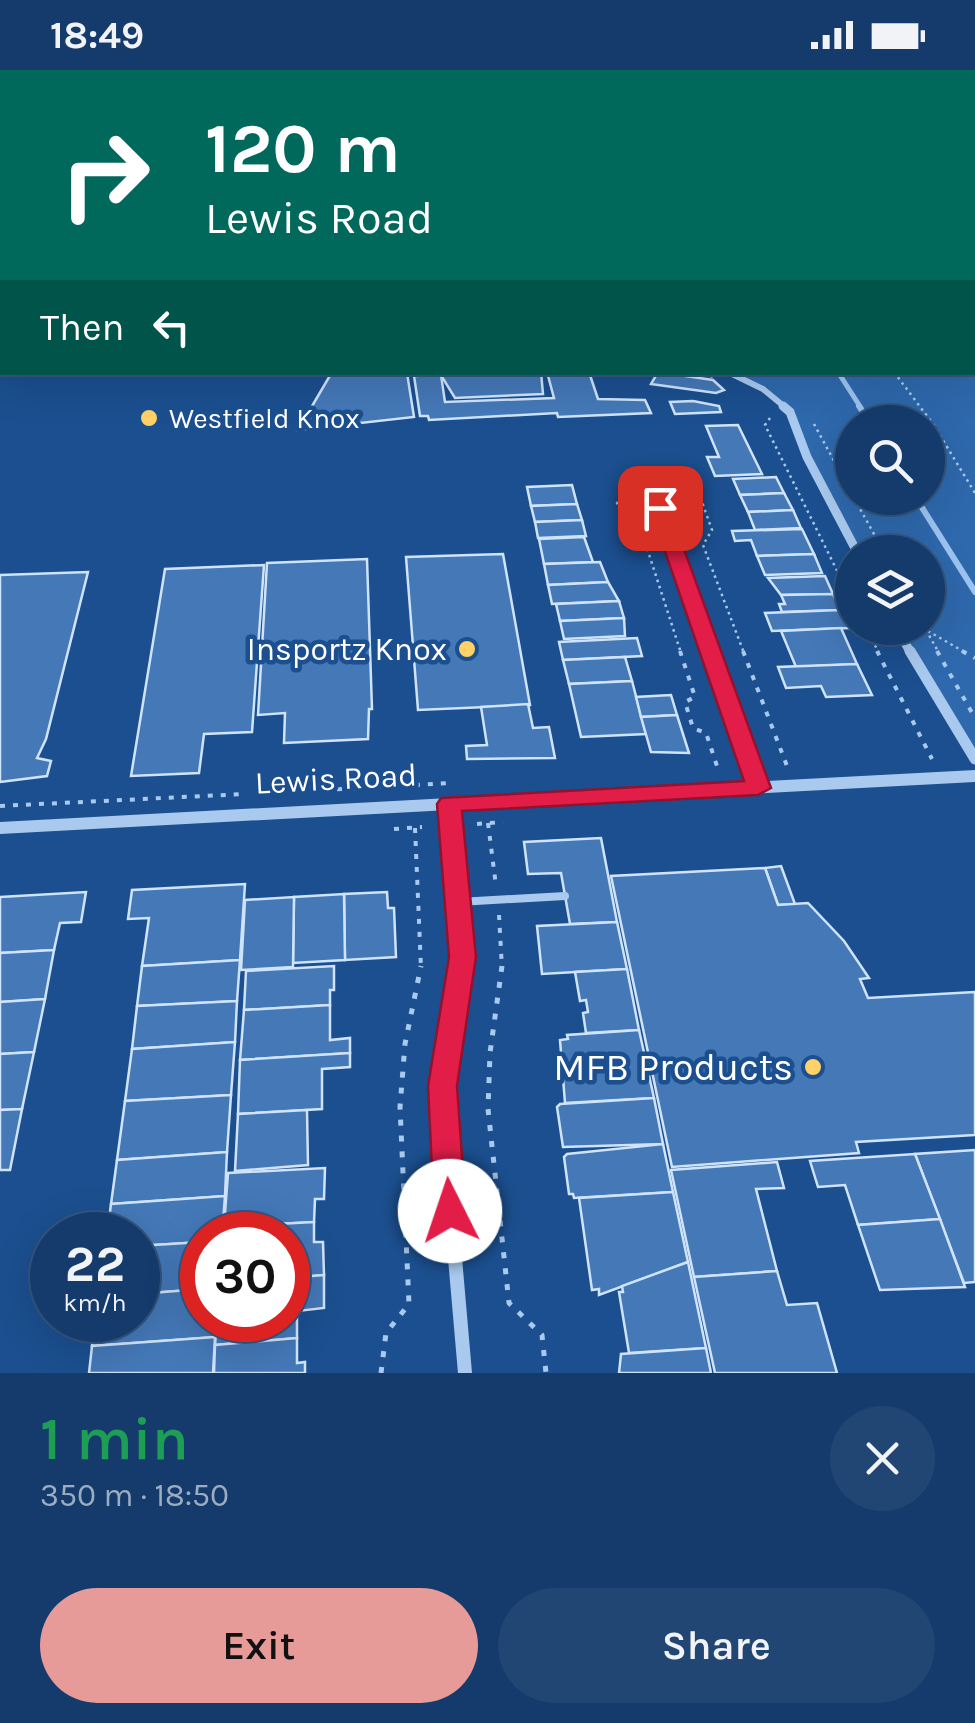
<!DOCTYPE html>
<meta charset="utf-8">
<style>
:root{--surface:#143b6b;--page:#214673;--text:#f1f3f6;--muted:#9dadc1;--line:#33557e;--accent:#e69b98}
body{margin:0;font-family:Karla,sans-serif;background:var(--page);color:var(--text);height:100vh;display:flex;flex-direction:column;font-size:38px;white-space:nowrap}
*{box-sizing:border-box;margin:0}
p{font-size:32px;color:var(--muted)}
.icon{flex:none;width:55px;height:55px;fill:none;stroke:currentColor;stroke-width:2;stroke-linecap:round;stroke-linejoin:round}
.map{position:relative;height:1303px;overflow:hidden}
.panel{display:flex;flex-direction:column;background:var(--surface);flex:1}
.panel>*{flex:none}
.banner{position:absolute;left:0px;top:0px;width:975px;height:305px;box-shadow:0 10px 40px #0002,0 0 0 2px var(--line);background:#00695c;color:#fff;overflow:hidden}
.fabs{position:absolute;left:835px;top:335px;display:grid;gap:20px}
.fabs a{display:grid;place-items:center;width:110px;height:110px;border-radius:50%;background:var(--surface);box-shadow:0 10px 40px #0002,0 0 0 2px var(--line);font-size:50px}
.speed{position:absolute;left:30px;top:1142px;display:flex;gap:20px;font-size:50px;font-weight:700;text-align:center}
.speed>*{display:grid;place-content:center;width:130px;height:130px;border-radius:50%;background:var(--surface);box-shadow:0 10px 40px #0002,0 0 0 2px var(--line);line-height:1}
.speed small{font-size:25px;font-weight:400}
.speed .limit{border:15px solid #d22;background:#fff;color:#111}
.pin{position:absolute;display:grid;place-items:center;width:85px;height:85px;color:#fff;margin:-42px;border-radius:20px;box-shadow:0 5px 15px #0006}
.me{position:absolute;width:110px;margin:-55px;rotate:356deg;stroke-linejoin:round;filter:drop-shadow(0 0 8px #0008)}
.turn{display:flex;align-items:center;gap:35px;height:210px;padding:0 40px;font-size:45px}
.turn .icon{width:130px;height:130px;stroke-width:2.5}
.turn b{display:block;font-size:70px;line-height:85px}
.then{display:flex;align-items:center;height:95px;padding:0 40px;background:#0003;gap:20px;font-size:38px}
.round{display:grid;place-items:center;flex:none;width:105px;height:105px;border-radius:52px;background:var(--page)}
.summary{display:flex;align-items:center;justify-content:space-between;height:170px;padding:0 40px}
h1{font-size:60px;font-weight:600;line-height:75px;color:#1e9e55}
.action{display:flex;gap:20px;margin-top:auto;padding:20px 40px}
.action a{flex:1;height:115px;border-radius:60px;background:var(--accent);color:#111;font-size:40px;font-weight:600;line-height:115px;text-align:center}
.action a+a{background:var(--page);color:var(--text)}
.status{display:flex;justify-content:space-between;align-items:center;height:70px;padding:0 50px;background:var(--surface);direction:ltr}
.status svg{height:28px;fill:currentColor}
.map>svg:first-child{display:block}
</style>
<div class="status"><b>18:49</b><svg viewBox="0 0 49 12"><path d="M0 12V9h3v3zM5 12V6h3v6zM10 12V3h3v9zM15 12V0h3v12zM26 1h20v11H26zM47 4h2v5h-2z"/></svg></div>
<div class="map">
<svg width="975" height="1303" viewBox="0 0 975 1303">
<rect width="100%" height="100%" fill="#1b4f8f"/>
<g fill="#2e69ad" fill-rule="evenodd">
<polygon points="470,0 843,0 845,2 468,2"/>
<path d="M972 1 975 3V689L896 558H928V482H857L790 342 747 310 744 303 972 302V2H893ZM852 352H928V428H852Z"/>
</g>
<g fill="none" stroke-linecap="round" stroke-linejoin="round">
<polyline stroke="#9cc4f0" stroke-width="5" points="838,302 861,338"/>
<g stroke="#9cc4f0" stroke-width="6">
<polyline points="859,336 869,352"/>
<polyline points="916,428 975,522"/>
</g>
</g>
<g fill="#4478b7" stroke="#cfe3fa" stroke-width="2.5">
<polygon points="0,0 191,0 2,2 0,44"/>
<polygon points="332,302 411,302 407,303 414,347 298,360"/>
<polygon points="439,302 541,302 543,324 455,328"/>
<polygon points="547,302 589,302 598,329 645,330 651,343 558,347 557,343 429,350 428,346 420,346 414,306 441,305 445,332 554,328"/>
<polygon points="658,302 713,310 724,320 716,323 651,314"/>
<polygon points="693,331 719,336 721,342 675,344 670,332"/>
<polygon points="738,355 762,404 715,406 707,387 719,387 706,356"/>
<polygon points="776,407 784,423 740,425 733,409"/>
<polygon points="572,415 577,434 531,436 527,417"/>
<polygon points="784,423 793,440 748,442 740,425"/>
<polygon points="577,434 582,450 535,452 531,436"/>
<polygon points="793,440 801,458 755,460 748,442"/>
<polygon points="582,450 586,466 538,468 535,452"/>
<polygon points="802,459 814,484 757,486 751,470 735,471 732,461"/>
<polygon points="584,467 593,492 544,494 539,469"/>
<polygon points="503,484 530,635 418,640 406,487"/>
<polygon points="814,484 822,503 765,505 757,486"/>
<polygon points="367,489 372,639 369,639 368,669 284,673 285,643 258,645 267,493"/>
<polygon points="600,492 608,512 548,515 544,494"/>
<polygon points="264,495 252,662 204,664 199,703 131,706 165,499"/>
<polygon points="88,502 46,669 37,688 51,691 47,706 0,712 0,505"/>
<polygon points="825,506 833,524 781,525 768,508"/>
<polygon points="608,512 619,531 552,534 548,515"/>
<polygon points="833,524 840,540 782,542 779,534 785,534 781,525"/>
<polygon points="619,531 624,548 560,551 556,534"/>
<polygon points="840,540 849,558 772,561 765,543"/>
<polygon points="624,548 625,566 564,569 560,551"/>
<polygon points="841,558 857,594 796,597 781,561"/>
<polygon points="637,568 642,586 563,590 559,572"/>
<polygon points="625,587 632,611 569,614 563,590"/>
<polygon points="857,594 872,625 826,627 821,616 786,618 778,597"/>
<polygon points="632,611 646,664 581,667 569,614"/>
<polygon points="671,625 677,645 641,647 636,627"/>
<polygon points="528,634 533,658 549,657 555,688 467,689 466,676 487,675 481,637"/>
<polygon points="677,645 689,683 651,682 641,647"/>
<polygon points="601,768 617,852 570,854 561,803 528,804 524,772"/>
<polygon points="781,796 795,834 778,835 765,798"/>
<polygon points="765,798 778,835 808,833 844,871 869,908 860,909 868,928 975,922 975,1065 856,1072 859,1083 672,1097 611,806"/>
<polygon points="245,814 240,890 142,896 149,848 128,849 132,820"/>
<polygon points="86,822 81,852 60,853 54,880 0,883 0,827"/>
<polygon points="387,822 388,838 394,838 396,887 345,890 344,824"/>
<polygon points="344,824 345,890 293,893 294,827"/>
<polygon points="294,827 293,897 241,900 245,830"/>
<polygon points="617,852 627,899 542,904 537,856"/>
<polygon points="54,880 45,929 0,932 0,883"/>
<polygon points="240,890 237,931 137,936 142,896"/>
<polygon points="334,896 334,920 330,920 330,935 244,940 246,901"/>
<polygon points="627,899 639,960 586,963 583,943 588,942 586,930 580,931 575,902"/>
<polygon points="45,929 34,982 0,984 0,932"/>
<polygon points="237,931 235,972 132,979 137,936"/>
<polygon points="330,935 330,970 350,968 350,983 240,990 244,940"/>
<polygon points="639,960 654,1028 565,1033 560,970 568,969 567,965"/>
<polygon points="235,972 231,1025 125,1031 132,979"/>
<polygon points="34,982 22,1039 0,1040 0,984"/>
<polygon points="350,983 350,997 322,999 322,1039 238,1044 240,990"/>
<polygon points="231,1025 227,1082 117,1090 125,1031"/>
<polygon points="654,1028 663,1074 563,1077 557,1037 560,1034"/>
<polygon points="22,1039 10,1100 0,1100 0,1040"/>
<polygon points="307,1040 308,1095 235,1101 238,1044"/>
<polygon points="663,1074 673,1122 574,1128 573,1124 569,1124 564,1087 567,1084"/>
<polygon points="975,1080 975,1212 964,1213 915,1084"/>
<polygon points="227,1082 225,1126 111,1134 117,1090"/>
<polygon points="915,1084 940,1149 858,1155 845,1115 818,1117 810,1091"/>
<polygon points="777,1092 784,1118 756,1119 777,1201 694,1207 671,1100"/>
<polygon points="325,1098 324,1129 315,1129 314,1152 224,1157 228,1103"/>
<polygon points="673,1122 688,1192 599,1225 599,1219 592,1220 579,1128"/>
<polygon points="225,1126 222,1165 202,1165 202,1172 138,1176 138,1165 107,1165 111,1134"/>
<polygon points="940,1149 965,1217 880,1220 858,1155"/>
<polygon points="314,1152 314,1172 323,1172 324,1205 288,1208 288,1165 223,1165 224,1157"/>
<polygon points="202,1172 202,1219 138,1224 138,1176"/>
<polygon points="688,1192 706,1278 629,1283 619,1222 623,1222 622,1216"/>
<polygon points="777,1201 787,1235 817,1233 837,1303 715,1303 694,1207"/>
<polygon points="324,1205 324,1238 297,1241 297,1268 215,1275 217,1250 288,1250 288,1208"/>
<polygon points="202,1219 202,1250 216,1250 215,1267 92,1276 96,1250 138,1250 138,1224"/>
<polygon points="215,1267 213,1303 89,1303 92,1276"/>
<polygon points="297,1268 297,1293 305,1292 305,1303 214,1303 215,1275"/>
<polygon points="706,1278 711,1303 619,1303 621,1284"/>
</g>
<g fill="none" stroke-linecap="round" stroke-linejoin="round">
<g stroke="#a9c9ee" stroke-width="2.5" stroke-dasharray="2.5 4" stroke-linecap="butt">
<polyline points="531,0 536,2"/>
<polyline points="762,0 772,2"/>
<polyline points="803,0 807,2"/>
<polyline points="649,2 657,0"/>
<polyline points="698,302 716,308"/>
<polyline points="894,302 933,354 975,423"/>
<polyline points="770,348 765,355 852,531"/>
<polyline points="814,354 852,424"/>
<polyline points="662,420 692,423 702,432 712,460 703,475 744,583"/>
<polyline points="653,421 625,424 617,433 627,461 646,475 681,583"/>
<polyline points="854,428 884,482"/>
<polyline points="866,558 879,583"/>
<polyline points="926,560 939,583"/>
<polyline points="928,561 966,583"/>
</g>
<g stroke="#a9c9ee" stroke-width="4" stroke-dasharray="5 8" stroke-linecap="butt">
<polyline points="680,581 695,627 685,632 693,658 706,663 718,699"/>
<polyline points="743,581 787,696"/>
<polyline points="877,581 932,689"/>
<polyline points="937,581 975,648"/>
<polyline points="962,581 975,588"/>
<polyline points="324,720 450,713"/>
<polyline points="0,736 245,724"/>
<polyline points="488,753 496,816"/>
<polyline points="477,754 503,752"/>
<polyline points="415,758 421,898"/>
<polyline points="394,759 422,757"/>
<polyline points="499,845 502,898"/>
</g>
<g stroke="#a9c9ee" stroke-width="5" stroke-dasharray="6 10" stroke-linecap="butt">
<polyline points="502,896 490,983 488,1039 509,1233 542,1265 546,1303"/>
<polyline points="381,1303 386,1263 409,1234 400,1037 405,974 421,896"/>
</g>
<polyline stroke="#a9c9ee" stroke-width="4" points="349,2 370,2"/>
<polyline stroke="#a9c9ee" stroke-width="5" points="0,242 2,236"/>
<polyline stroke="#a9c9ee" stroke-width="8" points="459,832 565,826"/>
<polyline stroke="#a9c9ee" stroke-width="6" points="728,302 763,319 786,338"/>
<g stroke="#a9c9ee" stroke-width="9">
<polyline points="783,336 790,342 807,387 857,482"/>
<polyline points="659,438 711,583"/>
<polyline points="896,558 911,583"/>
</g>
<g stroke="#a9c9ee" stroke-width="11">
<polyline points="710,581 759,718"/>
<polyline points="910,581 975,689"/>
<polyline points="449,734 461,898"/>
</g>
<polyline stroke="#a9c9ee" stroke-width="14" points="461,896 442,1039 465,1303"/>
<polygon fill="#a9c9ee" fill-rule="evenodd" points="975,700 975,712 0,764 0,752"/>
</g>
<polygon fill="#e11d48" stroke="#92132f" stroke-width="2.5" points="660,433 669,438 771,718 758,725 462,741 476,887 457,1016 466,1141 461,1151 450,1155 439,1151 434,1141 428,1016 449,887 437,734 441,728 744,711 650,438"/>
<g fill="#ffd166" stroke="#1b4f8f" stroke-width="4">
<circle cx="149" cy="348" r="10"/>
<circle cx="467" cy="579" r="10"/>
<circle cx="813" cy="997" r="10"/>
</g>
<g text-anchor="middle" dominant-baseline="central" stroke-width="9" stroke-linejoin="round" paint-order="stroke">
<g font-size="28" fill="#fff" stroke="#1b4f8f" text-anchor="start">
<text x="169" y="348">Westfield Knox</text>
</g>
<g font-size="32" fill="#fff" stroke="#1b4f8f" text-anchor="end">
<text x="447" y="579">Insportz Knox</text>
</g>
<g font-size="32" fill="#fff" stroke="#1b4f8f">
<text transform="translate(336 709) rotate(-3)">Lewis Road</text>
</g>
<g font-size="38" fill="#fff" stroke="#1b4f8f" text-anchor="end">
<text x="793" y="997">MFB Products</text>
</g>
</g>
</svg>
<div class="fabs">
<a><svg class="icon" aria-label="search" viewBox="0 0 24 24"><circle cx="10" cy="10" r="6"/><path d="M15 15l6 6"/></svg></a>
<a><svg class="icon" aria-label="layers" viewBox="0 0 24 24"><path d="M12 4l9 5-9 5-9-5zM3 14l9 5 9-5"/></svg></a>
</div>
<div class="speed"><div>22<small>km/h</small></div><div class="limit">30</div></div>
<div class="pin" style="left:660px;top:438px;background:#d93025"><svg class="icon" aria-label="arrive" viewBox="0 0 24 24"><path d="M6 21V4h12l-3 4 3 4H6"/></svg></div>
<svg class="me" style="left:450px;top:1141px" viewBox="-20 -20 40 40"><circle r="19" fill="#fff"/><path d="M0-13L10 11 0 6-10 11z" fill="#e11d48"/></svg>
<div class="banner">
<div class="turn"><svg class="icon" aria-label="right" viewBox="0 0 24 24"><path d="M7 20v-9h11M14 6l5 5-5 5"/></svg><div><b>120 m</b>Lewis Road</div></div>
<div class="then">Then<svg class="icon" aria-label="left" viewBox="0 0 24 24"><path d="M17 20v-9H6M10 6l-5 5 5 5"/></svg></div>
</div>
</div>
<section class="panel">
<div class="summary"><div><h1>1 min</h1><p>350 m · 18:50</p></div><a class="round"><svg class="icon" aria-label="close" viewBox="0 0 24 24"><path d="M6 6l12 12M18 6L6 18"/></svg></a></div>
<div class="action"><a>Exit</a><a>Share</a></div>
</section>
